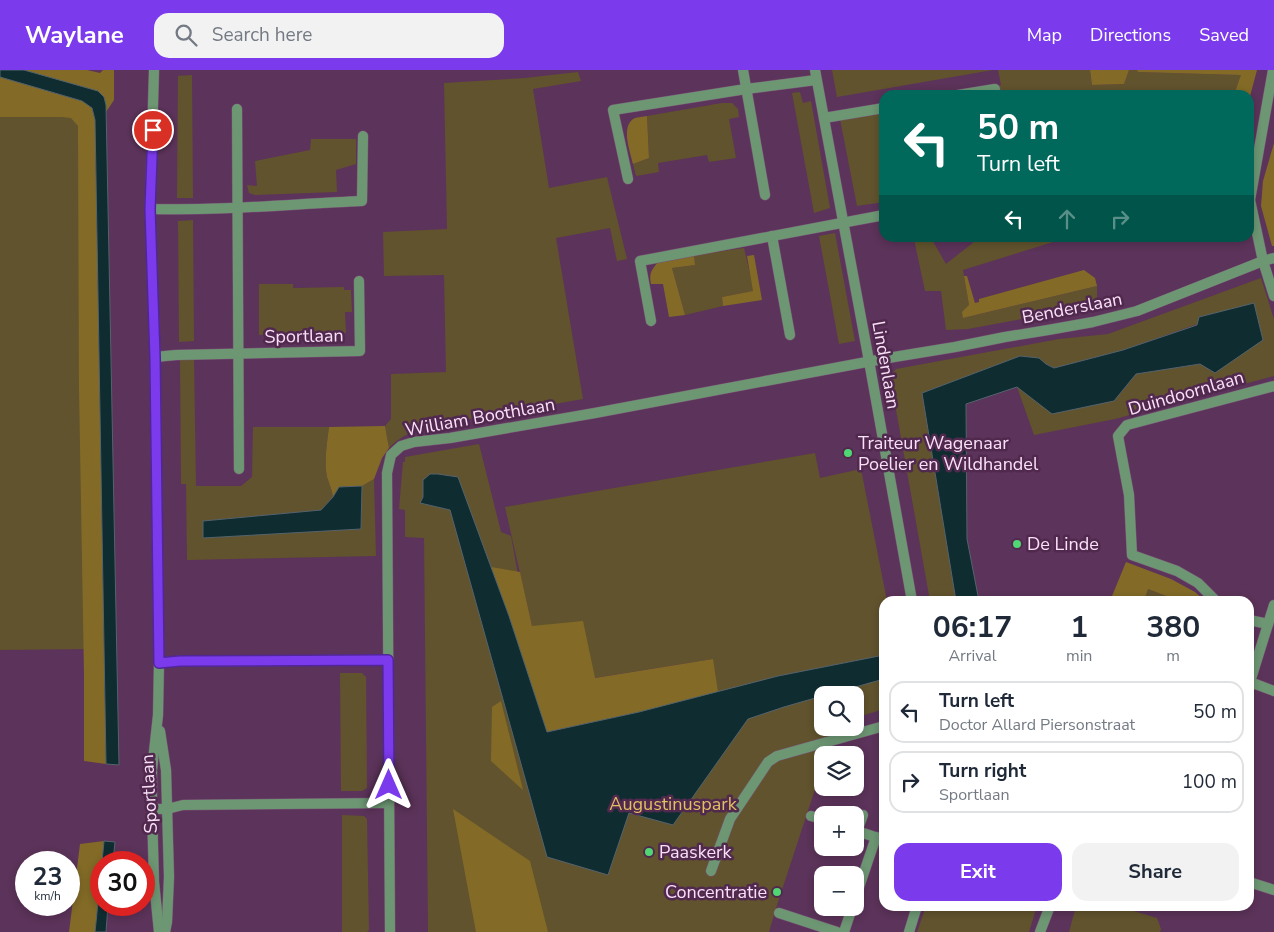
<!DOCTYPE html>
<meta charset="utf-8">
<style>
:root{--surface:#fff;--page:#f2f2f3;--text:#1f2937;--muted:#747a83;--line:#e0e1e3;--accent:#7c3aed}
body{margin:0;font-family:"Nunito Sans",sans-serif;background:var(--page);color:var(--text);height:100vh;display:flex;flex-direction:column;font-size:19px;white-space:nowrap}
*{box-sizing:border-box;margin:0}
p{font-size:16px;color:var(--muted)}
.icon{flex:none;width:28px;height:28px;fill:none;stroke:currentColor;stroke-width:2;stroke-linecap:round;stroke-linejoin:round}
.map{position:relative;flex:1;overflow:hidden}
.details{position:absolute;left:879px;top:526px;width:375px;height:315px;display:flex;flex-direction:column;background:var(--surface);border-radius:15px;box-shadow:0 2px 8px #0003}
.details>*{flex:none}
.top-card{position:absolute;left:879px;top:20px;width:375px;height:152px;border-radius:15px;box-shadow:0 2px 8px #0003;background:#00695c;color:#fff;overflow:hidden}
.fabs{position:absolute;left:814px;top:616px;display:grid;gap:10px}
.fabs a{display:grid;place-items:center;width:50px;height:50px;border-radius:10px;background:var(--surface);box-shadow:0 2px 8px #0003;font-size:25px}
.speed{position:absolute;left:15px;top:781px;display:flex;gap:10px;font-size:25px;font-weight:700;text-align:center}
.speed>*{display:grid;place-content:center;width:65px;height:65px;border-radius:50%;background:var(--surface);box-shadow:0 2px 8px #0003;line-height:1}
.speed small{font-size:12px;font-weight:400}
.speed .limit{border:8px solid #d22;background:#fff;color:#111}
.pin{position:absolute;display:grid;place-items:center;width:42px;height:42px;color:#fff;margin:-21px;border:2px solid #fff;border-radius:50%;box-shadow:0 1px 5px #0007}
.me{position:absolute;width:55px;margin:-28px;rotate:0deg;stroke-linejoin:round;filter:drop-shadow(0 0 4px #0008)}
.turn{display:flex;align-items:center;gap:18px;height:105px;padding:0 15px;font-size:22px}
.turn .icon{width:65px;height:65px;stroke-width:2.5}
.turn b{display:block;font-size:35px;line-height:42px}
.lanes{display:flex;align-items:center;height:48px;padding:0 15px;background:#0003;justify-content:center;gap:25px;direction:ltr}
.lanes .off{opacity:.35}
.eta{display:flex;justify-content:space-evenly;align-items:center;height:85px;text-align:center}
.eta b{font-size:30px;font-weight:700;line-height:35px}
.button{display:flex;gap:10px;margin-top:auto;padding:10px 15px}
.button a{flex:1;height:58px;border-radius:15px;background:var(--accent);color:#fff;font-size:20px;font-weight:700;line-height:58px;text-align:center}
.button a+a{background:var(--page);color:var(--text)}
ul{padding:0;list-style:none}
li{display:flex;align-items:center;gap:15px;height:62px;margin:0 10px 8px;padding:0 5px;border:2px solid var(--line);border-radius:15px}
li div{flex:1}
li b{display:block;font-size:19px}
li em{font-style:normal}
header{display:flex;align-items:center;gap:30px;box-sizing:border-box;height:70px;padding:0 25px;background:var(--accent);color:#fff}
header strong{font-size:24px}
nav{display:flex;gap:28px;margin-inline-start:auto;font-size:18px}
.search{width:350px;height:45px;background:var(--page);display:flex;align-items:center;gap:12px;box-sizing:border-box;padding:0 18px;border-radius:15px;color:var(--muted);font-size:19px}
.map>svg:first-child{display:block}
</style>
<header>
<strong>Waylane</strong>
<div class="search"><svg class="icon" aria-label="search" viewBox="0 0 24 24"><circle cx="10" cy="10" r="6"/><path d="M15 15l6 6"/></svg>Search here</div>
<nav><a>Map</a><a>Directions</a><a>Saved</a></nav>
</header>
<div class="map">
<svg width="1274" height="862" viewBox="0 0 1274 862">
<rect width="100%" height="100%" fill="#5c335a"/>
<g fill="#61532d">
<polygon points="832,0 993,0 837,27"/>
<polygon points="998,0 1090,0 1092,15 1124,14 1129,0 1137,0 1138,2 1242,5 1234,25 943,25 1001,15"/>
<path d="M578 2 581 11 533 19 549 118 607 107 627 189 617 191 610 158 556 168 583 329 435 355C415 361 404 363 389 378L385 356 391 349V304L446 302 444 205 384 206 383 162 447 159 444 13 525 8Z"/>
<polygon points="192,5 193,128 177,128 178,6"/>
<polygon points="0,20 83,45 90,579 0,580"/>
<polygon points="800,22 803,33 811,31 830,138 814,143 792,23"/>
<polygon points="722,33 732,33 738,39 739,47 729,49 736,88 709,92 707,85 658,93 659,102 636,106 633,94 649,88 647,46"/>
<polygon points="884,36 884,132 857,136 839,44"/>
<polygon points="311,69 356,69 356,94 336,100 337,122 255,125 249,123 247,115 257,116 255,91 310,80"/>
<polygon points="193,150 194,271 179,272 178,151"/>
<polygon points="835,163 855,271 839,274 819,166"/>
<polygon points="931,168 946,194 979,168 1066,168 963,200 969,235 963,248 1097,216 1097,235 968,259 946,260 941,221 925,221 914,169"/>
<polygon points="744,178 754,221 722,227 723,236 685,245 672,198 695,195 694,185"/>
<polygon points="1261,208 1274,249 1274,306 1115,349 1034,365 1017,317 1114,331 1136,304 1200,294 1263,270 1254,234 1123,280 1054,298 1046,294 1039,288 922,323 956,531 930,531 890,306 896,299 1059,269 1108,264"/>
<polygon points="259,214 293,214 293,218 344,217 344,220 351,220 352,242 345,242 346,263 259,265"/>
<path d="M180 289H194L196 416H241L252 407 253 357H329C327 373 324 391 327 407 329 413 332 420 333 427L321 440 203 451V467L361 459 362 416 374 409 376 486 187 490 186 414H181Z"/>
<polygon points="479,374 501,462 511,466 525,544 553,627 713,589 594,608 532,556 505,437 815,383 820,408 861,399 887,531 884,531 884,639 855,648 855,625 822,625 822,658 833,658 828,671 831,673 827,685 822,685 822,698 777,835 769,862 428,862 424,468 405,467 405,440 399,439 403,392 405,392 405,387"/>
<polygon points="1148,519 1179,531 1144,531"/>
<polygon points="340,603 362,603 366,607 367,718 362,721 341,721"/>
<polygon points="342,745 364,746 367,749 369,860 367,862 342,862"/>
<polygon points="926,836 1037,836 1029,862 917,862"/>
<polygon points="1076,836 1117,836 1157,848 1161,859 1160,862 1069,862"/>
</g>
<g fill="#836b27">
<polygon points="24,0 87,0 100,3 103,0 114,0 114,30 106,42 106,35"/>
<polygon points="1090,0 1129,0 1124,14 1092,15"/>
<polygon points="1137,0 1257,0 1249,30 1249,25 1234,25 1241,5 1138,2"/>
<polygon points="0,7 82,31 92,38 95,50 106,694 84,691 84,605 79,318 78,56 71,48 62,47 0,47"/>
<path d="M647 46 649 88 633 94C630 81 620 55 635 48 638 47 643 47 647 46Z"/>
<polygon points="1274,73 1274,176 1272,176 1261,136 1263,111"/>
<path d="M694 185 695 195 672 198 685 245 669 247 663 214H651C649 203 651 201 658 192L666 191Z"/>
<polygon points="754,185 762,230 723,236 722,227 753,221 747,186"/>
<polygon points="1084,200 1095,208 1097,216 963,248 962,242 969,235 964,206 967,206 975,233 979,232 979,229"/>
<path d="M385 356 389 378 382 388 374 409 362 416 339 417 333 427C332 420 329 413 327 407 324 391 327 373 329 357Z"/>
<polygon points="1126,492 1171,509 1195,522 1205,531 1179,531 1148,519 1144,531 1110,531"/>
<polygon points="491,497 520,502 532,556 583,551 595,608 713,589 718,622 639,642 547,662 514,563"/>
<polygon points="501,631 523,720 491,691 492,637"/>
<polygon points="453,739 530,791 548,862 476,862"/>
<polygon points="104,771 102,792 101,792 101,803 95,862 69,862 80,774"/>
</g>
<g fill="#0f2d31" stroke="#55636c">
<polygon points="0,0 24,0 98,21 104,27 106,35 119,695 106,694 95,50 92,38 82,31 0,7"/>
<polygon points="1254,233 1263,270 1215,303 1200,294 1136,304 1114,331 1052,344 1017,317 966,334 967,469 979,531 956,531 922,323 1020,286 1039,288 1046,294 1054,298 1123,280 1197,255 1199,247"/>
<polygon points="430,404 438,404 458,407 509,546 547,662 639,642 778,606 884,585 884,609 827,625 822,625 822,626 784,637 748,649 673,755 629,743 608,805 547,787 450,440 420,433 423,427 423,410"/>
<polygon points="362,416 361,459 203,468 203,451 321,440 333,427 339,417"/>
<polygon points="104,771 115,772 113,792 102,792"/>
<polygon points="101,803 101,835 108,835 106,862 95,862"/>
</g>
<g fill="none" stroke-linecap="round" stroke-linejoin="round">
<defs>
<g id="pedestrian">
<polyline points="863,745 857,761 884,770"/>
<polyline points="811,746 822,749"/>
<polyline points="855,829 876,767"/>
<polyline points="779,843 837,862"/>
<polyline points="844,862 852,838"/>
</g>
<g id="minor">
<polyline points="743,0 765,125"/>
<polyline points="815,0 869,291 912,531"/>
<polyline points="1273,0 1250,130 1263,191 1274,226"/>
<polyline points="958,25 995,19"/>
<polyline points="237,39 239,399"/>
<polyline points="824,48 884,38"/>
<polyline points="628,109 613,40 746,19 816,10"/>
<path d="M150 139C221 141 292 134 362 131L363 66"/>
<polyline points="772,166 790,265"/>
<polyline points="651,251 640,191 884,145"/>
<polyline points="155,287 176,285 360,281 359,211"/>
<polyline points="1216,531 1198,513 1177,501 1132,485 1129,425 1118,366 1127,355 1274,316"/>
<polyline points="1249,550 1268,554"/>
<polyline points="159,593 180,591 388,590"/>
<polyline points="1250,612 1274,621"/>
<polyline points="1249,615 1274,535"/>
<polyline points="152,739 167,739 183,735 389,733"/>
<polyline points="711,801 730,749 768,692 777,686 884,656"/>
<polyline points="1249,812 1274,820"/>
<polyline points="390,862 387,403 391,385 401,376 414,372 450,368 595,343 888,288 955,277 1005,267 1048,260 1093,252 1137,241 1263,191 1274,188"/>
<polyline points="909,862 917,836"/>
<polyline points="1040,862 1050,836"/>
</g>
<g id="tertiary">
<polyline points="154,0 150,139 155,287 159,593 158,645 152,700 152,739 154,812 159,862"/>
<polyline points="160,661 166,700 169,807 167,852 165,862"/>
</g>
</defs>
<use href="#pedestrian" stroke="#785276" stroke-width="11"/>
<use href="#minor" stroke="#785276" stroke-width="11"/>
<use href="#tertiary" stroke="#785276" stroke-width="11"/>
<use href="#pedestrian" stroke="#6d9673" stroke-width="10"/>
<use href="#minor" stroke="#6d9673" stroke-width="10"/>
<use href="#tertiary" stroke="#6d9673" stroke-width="10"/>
</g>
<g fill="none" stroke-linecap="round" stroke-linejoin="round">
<defs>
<polyline id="route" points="153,60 150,139 155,287 159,593 180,591 388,590 389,715"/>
</defs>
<use href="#route" stroke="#51269a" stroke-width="12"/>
<use href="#route" stroke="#7c3aed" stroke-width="9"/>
</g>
<g fill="#51d674" stroke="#51294f" stroke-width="2">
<circle cx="848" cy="383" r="5"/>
<circle cx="1017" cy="474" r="5"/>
<circle cx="649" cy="782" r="5"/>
<circle cx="777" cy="822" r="5"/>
</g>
<g text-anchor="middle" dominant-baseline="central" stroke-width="5" stroke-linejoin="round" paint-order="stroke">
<g font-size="18" fill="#f9e0f7" stroke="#51294f">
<text transform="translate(1072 238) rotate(-11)">Benderslaan</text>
<text transform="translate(304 266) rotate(-1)">Sportlaan</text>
<text transform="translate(886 295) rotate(80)">Lindenlaan</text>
<text transform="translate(1186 323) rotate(-16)">Duindoornlaan</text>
<text transform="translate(480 347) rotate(-10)">William Boothlaan</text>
<text transform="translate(149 724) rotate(-93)">Sportlaan</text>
</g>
<g font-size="18" fill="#f9e0f7" stroke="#51294f" text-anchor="start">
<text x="858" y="373">Traiteur Wagenaar<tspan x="858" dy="21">Poelier en Wildhandel</tspan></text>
<text x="1027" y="474">De Linde</text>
<text x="659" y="782">Paaskerk</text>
<text x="767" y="822" text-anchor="end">Concentratie</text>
</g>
<g font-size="18" fill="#e2bf60" stroke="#51294f">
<text x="673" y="734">Augustinuspark</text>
</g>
</g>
</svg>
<div class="fabs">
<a><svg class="icon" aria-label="search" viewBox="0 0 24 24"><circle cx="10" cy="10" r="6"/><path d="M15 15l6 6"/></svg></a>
<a><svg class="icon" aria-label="layers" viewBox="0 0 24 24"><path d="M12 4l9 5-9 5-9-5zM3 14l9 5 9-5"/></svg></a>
<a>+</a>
<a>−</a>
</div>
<div class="speed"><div>23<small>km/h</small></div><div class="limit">30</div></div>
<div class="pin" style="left:153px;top:60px;background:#d93025"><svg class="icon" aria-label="arrive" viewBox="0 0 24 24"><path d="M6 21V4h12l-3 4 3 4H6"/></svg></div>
<svg class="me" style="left:389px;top:715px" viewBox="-20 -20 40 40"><path d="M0-17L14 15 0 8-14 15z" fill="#7c3aed" stroke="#fff" stroke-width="4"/></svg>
<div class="top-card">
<div class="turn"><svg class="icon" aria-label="left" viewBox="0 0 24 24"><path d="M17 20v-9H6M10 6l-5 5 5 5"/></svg><div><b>50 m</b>Turn left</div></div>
<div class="lanes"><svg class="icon" aria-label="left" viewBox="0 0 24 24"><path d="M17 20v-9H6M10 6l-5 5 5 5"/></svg><svg class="icon off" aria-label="ahead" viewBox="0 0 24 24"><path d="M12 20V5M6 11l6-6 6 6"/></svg><svg class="icon off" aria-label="right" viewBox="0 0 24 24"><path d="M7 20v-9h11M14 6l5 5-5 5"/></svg></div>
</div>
<section class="details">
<div class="eta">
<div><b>06:17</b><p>Arrival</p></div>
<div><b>1</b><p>min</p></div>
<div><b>380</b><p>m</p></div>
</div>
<ul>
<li><svg class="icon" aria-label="left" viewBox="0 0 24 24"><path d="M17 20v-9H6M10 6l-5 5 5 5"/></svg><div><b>Turn left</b><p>Doctor Allard Piersonstraat</p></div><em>50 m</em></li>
<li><svg class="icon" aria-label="right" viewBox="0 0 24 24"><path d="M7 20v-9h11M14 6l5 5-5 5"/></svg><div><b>Turn right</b><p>Sportlaan</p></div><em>100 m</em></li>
</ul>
<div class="button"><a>Exit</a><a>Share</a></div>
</section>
</div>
